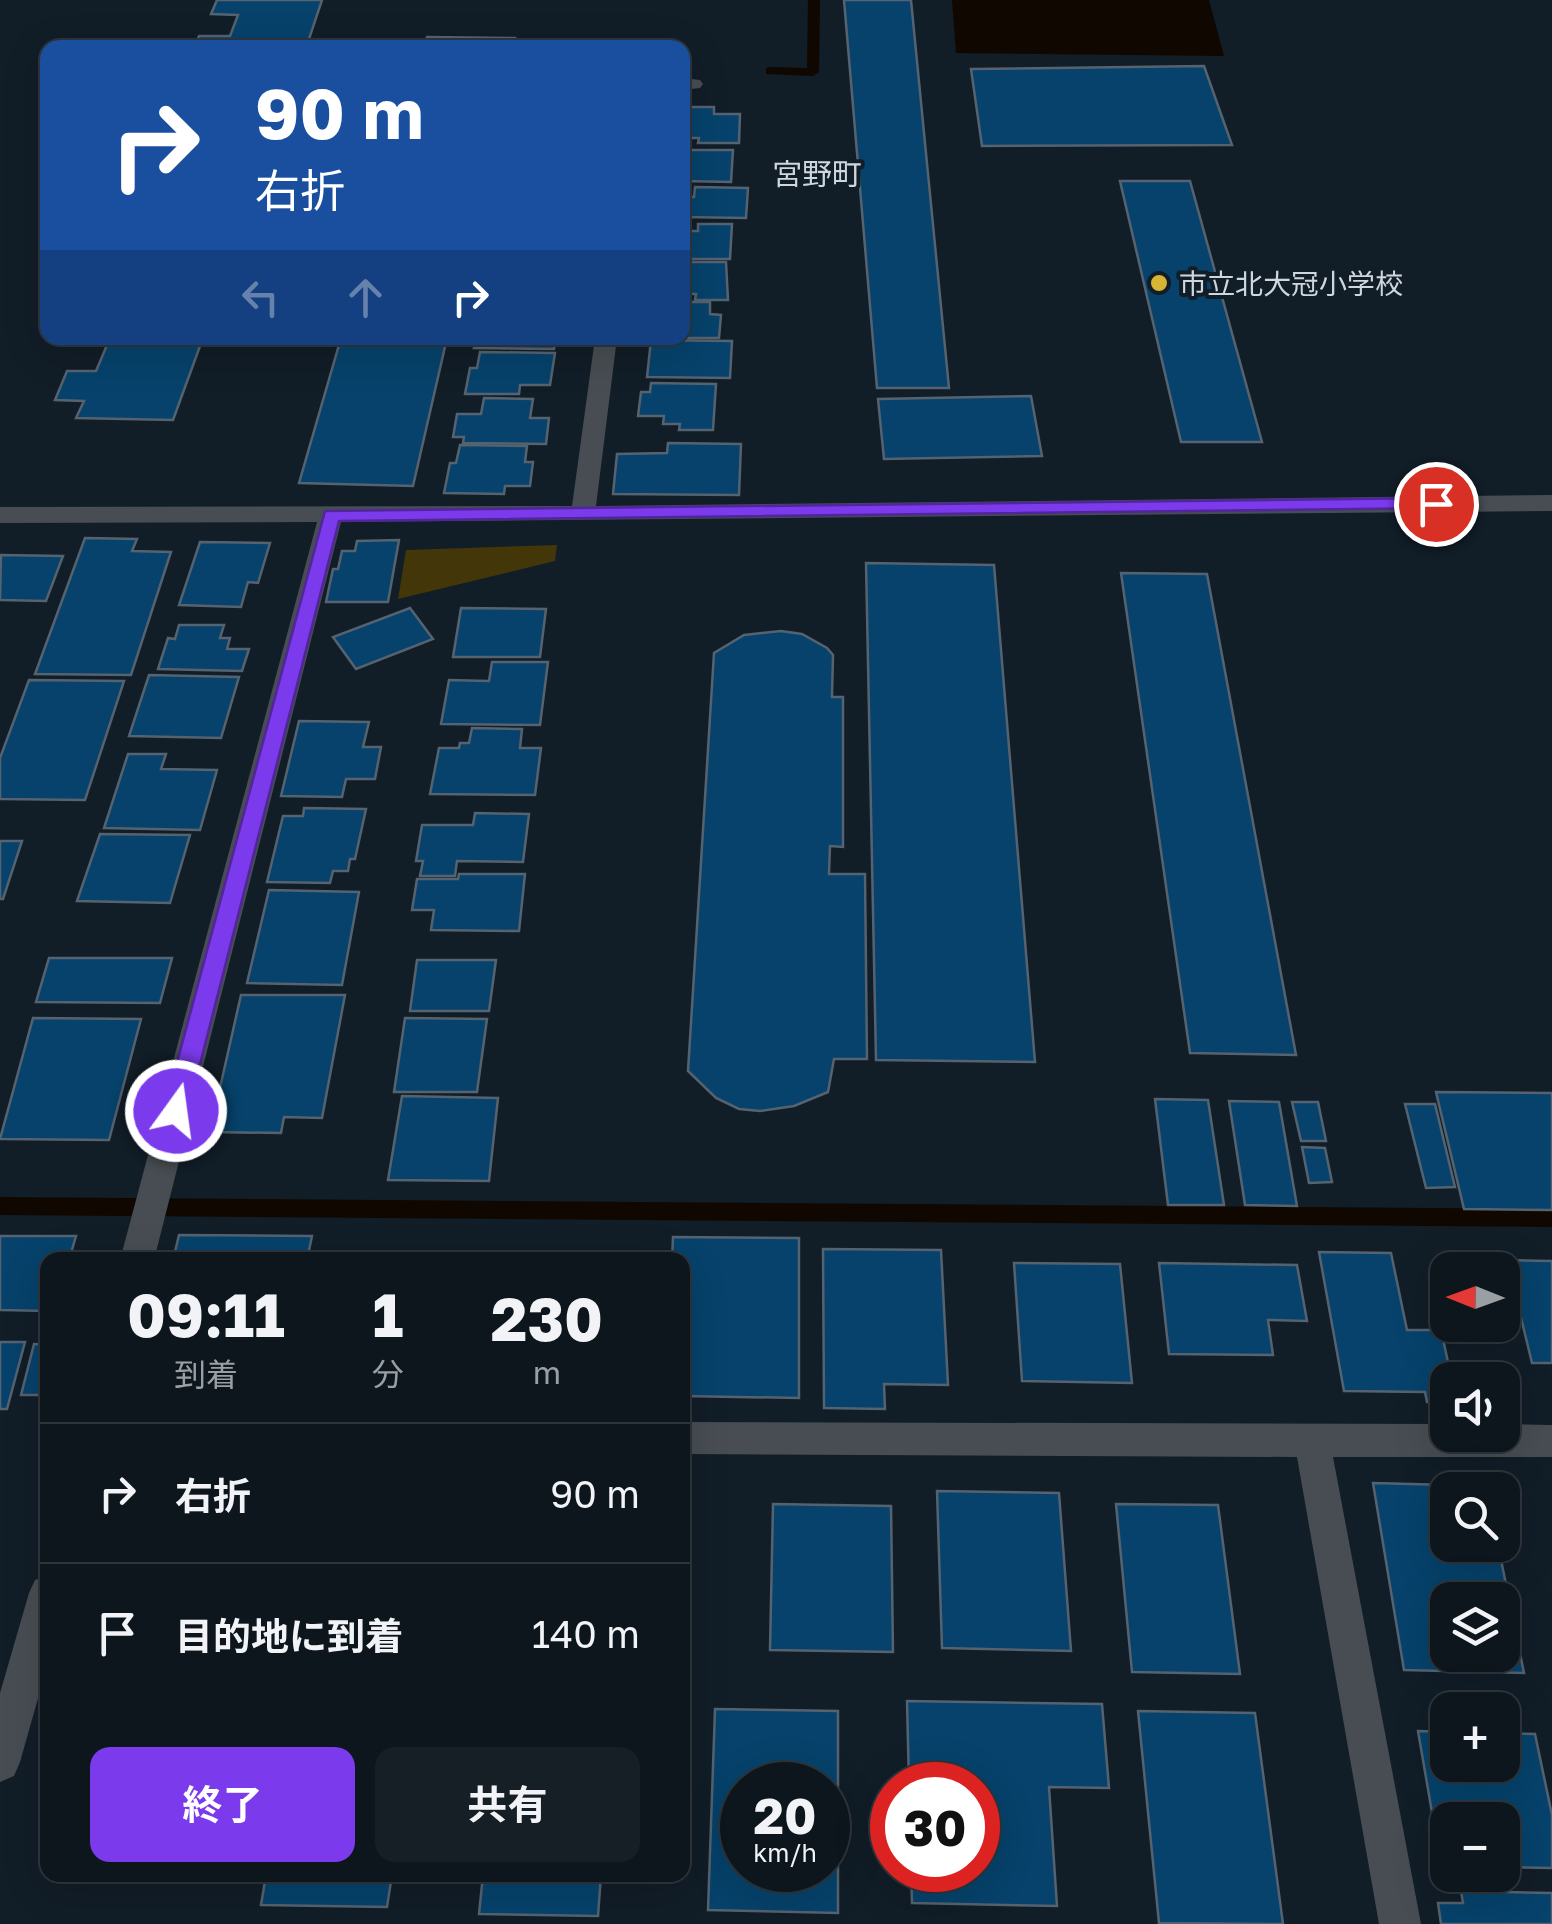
<!DOCTYPE html>
<html lang="ja">
<meta charset="utf-8">
<style>
:root{--surface:#0d161d;--page:#161f26;--text:#f1f3f6;--muted:#9a9fa4;--line:#2d353b;--accent:#7c3aed}
body{margin:0;font-family:"Golos Text","Noto Sans JP",sans-serif;background:var(--page);color:var(--text);height:100vh;display:flex;flex-direction:column;font-size:38px;white-space:nowrap}
*{box-sizing:border-box;margin:0}
p{font-size:32px;color:var(--muted)}
.icon{flex:none;width:55px;height:55px;fill:none;stroke:currentColor;stroke-width:2;stroke-linecap:round;stroke-linejoin:round}
.map{position:relative;flex:1;overflow:hidden}
.sheet{position:absolute;left:40px;top:1252px;width:650px;height:630px;display:flex;flex-direction:column;background:var(--surface);border-radius:20px;box-shadow:0 10px 40px #0002,0 0 0 2px var(--line)}
.sheet>*{flex:none}
.top-card{position:absolute;left:40px;top:40px;width:650px;height:305px;border-radius:20px;box-shadow:0 10px 40px #0002,0 0 0 2px var(--line);background:#1a4fa0;color:#fff;overflow:hidden}
.needle{width:65px;rotate:271deg}
.buttons{position:absolute;left:1430px;top:1252px;display:grid;gap:20px}
.buttons a{display:grid;place-items:center;width:90px;height:90px;border-radius:20px;background:var(--surface);box-shadow:0 10px 40px #0002,0 0 0 2px var(--line);font-size:50px}
.speed{position:absolute;left:720px;top:1762px;display:flex;gap:20px;font-size:50px;font-weight:700;text-align:center}
.speed>*{display:grid;place-content:center;width:130px;height:130px;border-radius:50%;background:var(--surface);box-shadow:0 10px 40px #0002,0 0 0 2px var(--line);line-height:1}
.speed small{font-size:25px;font-weight:400}
.speed .limit{border:15px solid #d22;background:#fff;color:#111}
.pin{position:absolute;display:grid;place-items:center;width:85px;height:85px;color:#fff;margin:-42px;border:5px solid #fff;border-radius:50%;box-shadow:0 2px 10px #0007}
.me{position:absolute;width:110px;margin:-55px;rotate:14deg;stroke-linejoin:round;filter:drop-shadow(0 0 8px #0008)}
.turn{display:flex;align-items:center;gap:35px;height:210px;padding:0 50px;font-size:45px}
.turn .icon{width:130px;height:130px;stroke-width:2.5}
.turn b{display:block;font-size:70px;line-height:85px}
.lanes{display:flex;align-items:center;height:95px;padding:0 50px;background:#0003;justify-content:center;gap:50px;direction:ltr}
.lanes .off{opacity:.35}
.eta{display:flex;justify-content:space-evenly;align-items:center;height:170px;text-align:center}
.eta b{font-size:60px;font-weight:700;line-height:70px}
.primary-button{display:flex;gap:20px;margin-top:auto;padding:20px 50px}
.primary-button a{flex:1;height:115px;border-radius:20px;background:var(--accent);color:#fff;font-size:40px;font-weight:700;line-height:115px;text-align:center}
.primary-button a+a{background:var(--page);color:var(--text)}
ul{padding:0;list-style:none}
li{display:flex;align-items:center;gap:30px;height:140px;padding:0 50px;border-top:2px solid var(--line)}
li div{flex:1}
li b{display:block;font-size:38px}
li em{font-style:normal}
.map>svg:first-child{display:block}
</style>
<div class="map">
<svg width="1552" height="1924" viewBox="0 0 1552 1924">
<rect width="100%" height="100%" fill="#111d27"/>
<polygon fill="#433608" points="557,545 555,561 398,599 406,550"/>
<polygon fill="#100800" points="952,0 1209,0 1224,56 956,53"/>
<g fill="none" stroke-linecap="round" stroke-linejoin="round">
<g fill="#100800" fill-rule="evenodd">
<polygon points="808,0 820,0 819,72 813,76 766,74 766,68 770,67 807,68"/>
<polygon points="0,1197 1552,1209 1552,1227 0,1215"/>
</g>
</g>
<g fill="#06426b" stroke="#55626f" stroke-width="2.5" fill-rule="evenodd">
<polygon points="217,0 322,0 306,48 194,48 199,36 230,36 238,15 211,14"/>
<polygon points="844,0 911,0 949,388 877,388"/>
<polygon points="427,37 515,38 513,48 424,48"/>
<polygon points="1204,66 1232,145 982,146 971,69"/>
<polygon points="682,107 714,107 714,114 740,114 739,143 698,143 699,138 682,138"/>
<polygon points="682,150 733,150 731,182 682,181"/>
<polygon points="1120,181 1190,181 1262,442 1181,442"/>
<polygon points="695,187 748,188 746,218 682,217 684,197 694,197"/>
<polygon points="698,224 732,224 730,259 682,259 682,231 698,231"/>
<polygon points="682,262 726,262 728,300 695,300 696,294 682,294"/>
<polygon points="682,302 710,302 710,314 721,315 719,338 651,338 682,338"/>
<polygon points="110,338 203,338 173,420 76,418 84,401 55,400 67,371 96,371"/>
<polygon points="341,338 447,338 413,486 299,483"/>
<polygon points="477,338 556,338 554,349 474,348"/>
<polygon points="651,340 732,341 730,378 647,377"/>
<polygon points="480,352 555,353 550,385 520,385 519,394 465,394 470,368 477,368"/>
<polygon points="651,383 716,384 713,430 679,430 680,424 663,424 664,416 638,416 641,392 650,392"/>
<polygon points="1031,396 1042,456 884,459 878,399"/>
<polygon points="484,398 533,399 530,418 549,418 546,444 463,443 464,437 453,437 457,414 481,414"/>
<polygon points="668,443 741,444 739,495 613,494 617,454 667,453"/>
<polygon points="460,445 527,446 525,462 533,462 530,486 505,486 504,494 444,493 450,463 456,463"/>
<polygon points="85,538 137,539 132,551 171,552 131,675 35,674"/>
<polygon points="399,540 388,602 326,602 333,569 338,569 342,551 355,551 357,541"/>
<polygon points="200,542 270,543 258,583 248,582 241,607 179,605"/>
<polygon points="1,555 63,556 46,601 0,600"/>
<polygon points="866,563 994,565 1035,1062 876,1060"/>
<polygon points="1121,573 1207,574 1296,1055 1190,1053"/>
<polygon points="410,608 433,639 356,669 333,637"/>
<polygon points="461,608 546,609 540,657 453,657"/>
<polygon points="179,625 224,625 220,638 230,638 227,649 249,649 242,671 158,669 168,638 175,639"/>
<polygon points="781,631 802,634 827,648 833,655 832,697 843,697 843,847 830,846 829,874 865,874 867,1059 834,1059 828,1092 794,1106 760,1111 739,1109 716,1098 688,1071 714,653 744,635"/>
<polygon points="492,662 548,662 540,725 441,724 449,680 489,681"/>
<polygon points="149,675 239,677 221,738 129,736"/>
<polygon points="29,680 124,681 85,800 0,799 0,758"/>
<polygon points="299,721 369,722 363,747 381,747 375,779 346,779 342,797 281,796"/>
<polygon points="472,728 522,729 520,748 541,748 535,795 430,794 439,748 459,748 460,743 469,743"/>
<polygon points="128,754 166,754 161,769 217,770 200,830 104,828"/>
<polygon points="304,808 366,809 355,859 350,859 348,871 333,871 330,883 267,882 283,816 303,816"/>
<polygon points="475,813 529,814 523,862 457,861 455,876 420,876 423,861 416,861 422,825 473,825"/>
<polygon points="100,834 190,835 170,903 77,901"/>
<polygon points="0,841 22,841 3,899 0,899"/>
<polygon points="459,874 525,874 519,931 431,930 434,910 412,910 417,879 458,879"/>
<polygon points="269,890 359,892 342,985 247,983"/>
<polygon points="49,958 172,958 160,1003 36,1002"/>
<polygon points="417,960 496,960 489,1011 410,1011"/>
<polygon points="241,995 345,995 322,1118 284,1117 281,1133 210,1132"/>
<polygon points="33,1018 141,1019 109,1140 0,1139"/>
<polygon points="405,1018 487,1019 477,1092 394,1092"/>
<polygon points="1436,1092 1552,1093 1552,1210 1464,1209"/>
<polygon points="402,1096 498,1098 489,1181 388,1180"/>
<polygon points="1155,1099 1208,1100 1224,1205 1168,1205"/>
<polygon points="1229,1101 1279,1102 1297,1206 1245,1205"/>
<polygon points="1292,1102 1318,1102 1326,1141 1301,1141"/>
<polygon points="1405,1104 1435,1104 1455,1187 1426,1188"/>
<polygon points="1302,1147 1325,1148 1332,1182 1309,1183"/>
<polygon points="179,1235 312,1236 307,1260 173,1260"/>
<polygon points="0,1236 76,1236 69,1260 48,1260 48,1311 0,1310"/>
<polygon points="673,1237 799,1238 799,1398 682,1396 682,1260 672,1260"/>
<polygon points="823,1249 941,1250 948,1385 884,1384 885,1409 824,1408"/>
<polygon points="1319,1252 1391,1253 1407,1330 1441,1330 1448,1362 1482,1362 1487,1380 1448,1380 1448,1402 1427,1402 1425,1392 1344,1391"/>
<polygon points="1507,1260 1552,1261 1552,1363 1532,1363"/>
<polygon points="1014,1263 1120,1264 1132,1383 1022,1381"/>
<polygon points="1159,1263 1297,1265 1307,1321 1268,1320 1273,1355 1169,1354"/>
<polygon points="0,1342 25,1342 7,1409 0,1409"/>
<polygon points="34,1344 48,1345 48,1395 21,1395"/>
<path d="M1373 1483 1486 1486 1487 1490H1448V1545H1498L1524 1673 1404 1670ZM1448 1600H1502V1655H1448Z"/>
<polygon points="937,1491 1059,1493 1071,1651 942,1648"/>
<polygon points="682,1498 690,1498 683,1647 682,1647"/>
<polygon points="773,1504 891,1506 893,1652 770,1650"/>
<polygon points="1116,1504 1218,1505 1240,1674 1132,1672"/>
<polygon points="907,1701 1102,1704 1109,1788 1049,1787 1057,1906 912,1903 911,1870 978,1870 978,1785 909,1785"/>
<path d="M715 1709 838 1711V1913L708 1910ZM742 1785H828V1870H742Z"/>
<polygon points="1138,1711 1255,1713 1283,1924 1159,1923"/>
<polygon points="1418,1731 1448,1732 1448,1765 1502,1765 1502,1733 1535,1734 1552,1815 1552,1868 1502,1867 1502,1820 1448,1820 1448,1865 1441,1865"/>
<polygon points="266,1875 392,1875 387,1907 261,1905"/>
<polygon points="483,1875 601,1875 598,1916 479,1914"/>
<polygon points="1461,1891 1552,1893 1552,1924 1441,1924 1438,1903 1463,1903"/>
</g>
<g fill="none" stroke-linecap="round" stroke-linejoin="round">
<g fill="#474d52" fill-rule="evenodd">
<polygon points="682,78 700,80 703,84 700,88 682,90"/>
<polygon points="595,338 617,338 596,506 1552,495 1552,511 341,522 154,1260 120,1260 317,522 0,523 0,507 572,506"/>
<polygon points="682,1422 1448,1424 1448,1435 1502,1435 1502,1424 1552,1425 1552,1457 1333,1457 1421,1924 1379,1924 1297,1457 682,1454"/>
<polygon points="48,1575 48,1663 20,1762 14,1776 0,1782 0,1693 29,1593 35,1580"/>
</g>
</g>
<polygon fill="#7c3aed" stroke="#51269a" stroke-width="2.5" points="1436,498 1442,500 1442,508 339,521 188,1111 185,1118 168,1118 164,1111 325,511"/>
<circle fill="#d7b434" stroke="#111d27" stroke-width="4" cx="1159" cy="283" r="10"/>
<g text-anchor="middle" dominant-baseline="central" stroke-width="8" stroke-linejoin="round" paint-order="stroke">
<g font-size="28" fill="#cfd7de" stroke="#111d27" text-anchor="start">
<text x="1179" y="283">市立北大冠小学校</text>
</g>
<g font-size="30" fill="#cfd7de" stroke="#111d27">
<text x="817" y="174">宮野町</text>
</g>
</g>
</svg>
<div class="buttons">
<a><svg class="needle" viewBox="-14 -14 28 28"><path d="M0-13l5 13h-10z" fill="#e53935"/><path d="M0 13l5-13h-10z" fill="#9a9fa4"/></svg></a>
<a><svg class="icon" aria-label="sound" viewBox="0 0 24 24"><path d="M4 9h4l5-4v14l-5-4H4zM17 9q2 3 0 6"/></svg></a>
<a><svg class="icon" aria-label="search" viewBox="0 0 24 24"><circle cx="10" cy="10" r="6"/><path d="M15 15l6 6"/></svg></a>
<a><svg class="icon" aria-label="layers" viewBox="0 0 24 24"><path d="M12 4l9 5-9 5-9-5zM3 14l9 5 9-5"/></svg></a>
<a>+</a>
<a>−</a>
</div>
<div class="speed"><div>20<small>km/h</small></div><div class="limit">30</div></div>
<div class="pin" style="left:1436px;top:504px;background:#d93025"><svg class="icon" aria-label="arrive" viewBox="0 0 24 24"><path d="M6 21V4h12l-3 4 3 4H6"/></svg></div>
<svg class="me" style="left:176px;top:1111px" viewBox="-20 -20 40 40"><circle r="17" fill="#7c3aed" stroke="#fff" stroke-width="3"/><path d="M0-11L8 9 0 5-8 9z" fill="#fff"/></svg>
<div class="top-card">
<div class="turn"><svg class="icon" aria-label="right" viewBox="0 0 24 24"><path d="M7 20v-9h11M14 6l5 5-5 5"/></svg><div><b>90 m</b>右折</div></div>
<div class="lanes"><svg class="icon off" aria-label="left" viewBox="0 0 24 24"><path d="M17 20v-9H6M10 6l-5 5 5 5"/></svg><svg class="icon off" aria-label="ahead" viewBox="0 0 24 24"><path d="M12 20V5M6 11l6-6 6 6"/></svg><svg class="icon" aria-label="right" viewBox="0 0 24 24"><path d="M7 20v-9h11M14 6l5 5-5 5"/></svg></div>
</div>
<section class="sheet">
<div class="eta">
<div><b>09:11</b><p>到着</p></div>
<div><b>1</b><p>分</p></div>
<div><b>230</b><p>m</p></div>
</div>
<ul>
<li><svg class="icon" aria-label="right" viewBox="0 0 24 24"><path d="M7 20v-9h11M14 6l5 5-5 5"/></svg><div><b>右折</b></div><em>90 m</em></li>
<li><svg class="icon" aria-label="arrive" viewBox="0 0 24 24"><path d="M6 21V4h12l-3 4 3 4H6"/></svg><div><b>目的地に到着</b></div><em>140 m</em></li>
</ul>
<div class="primary-button"><a>終了</a><a>共有</a></div>
</section>
</div>
